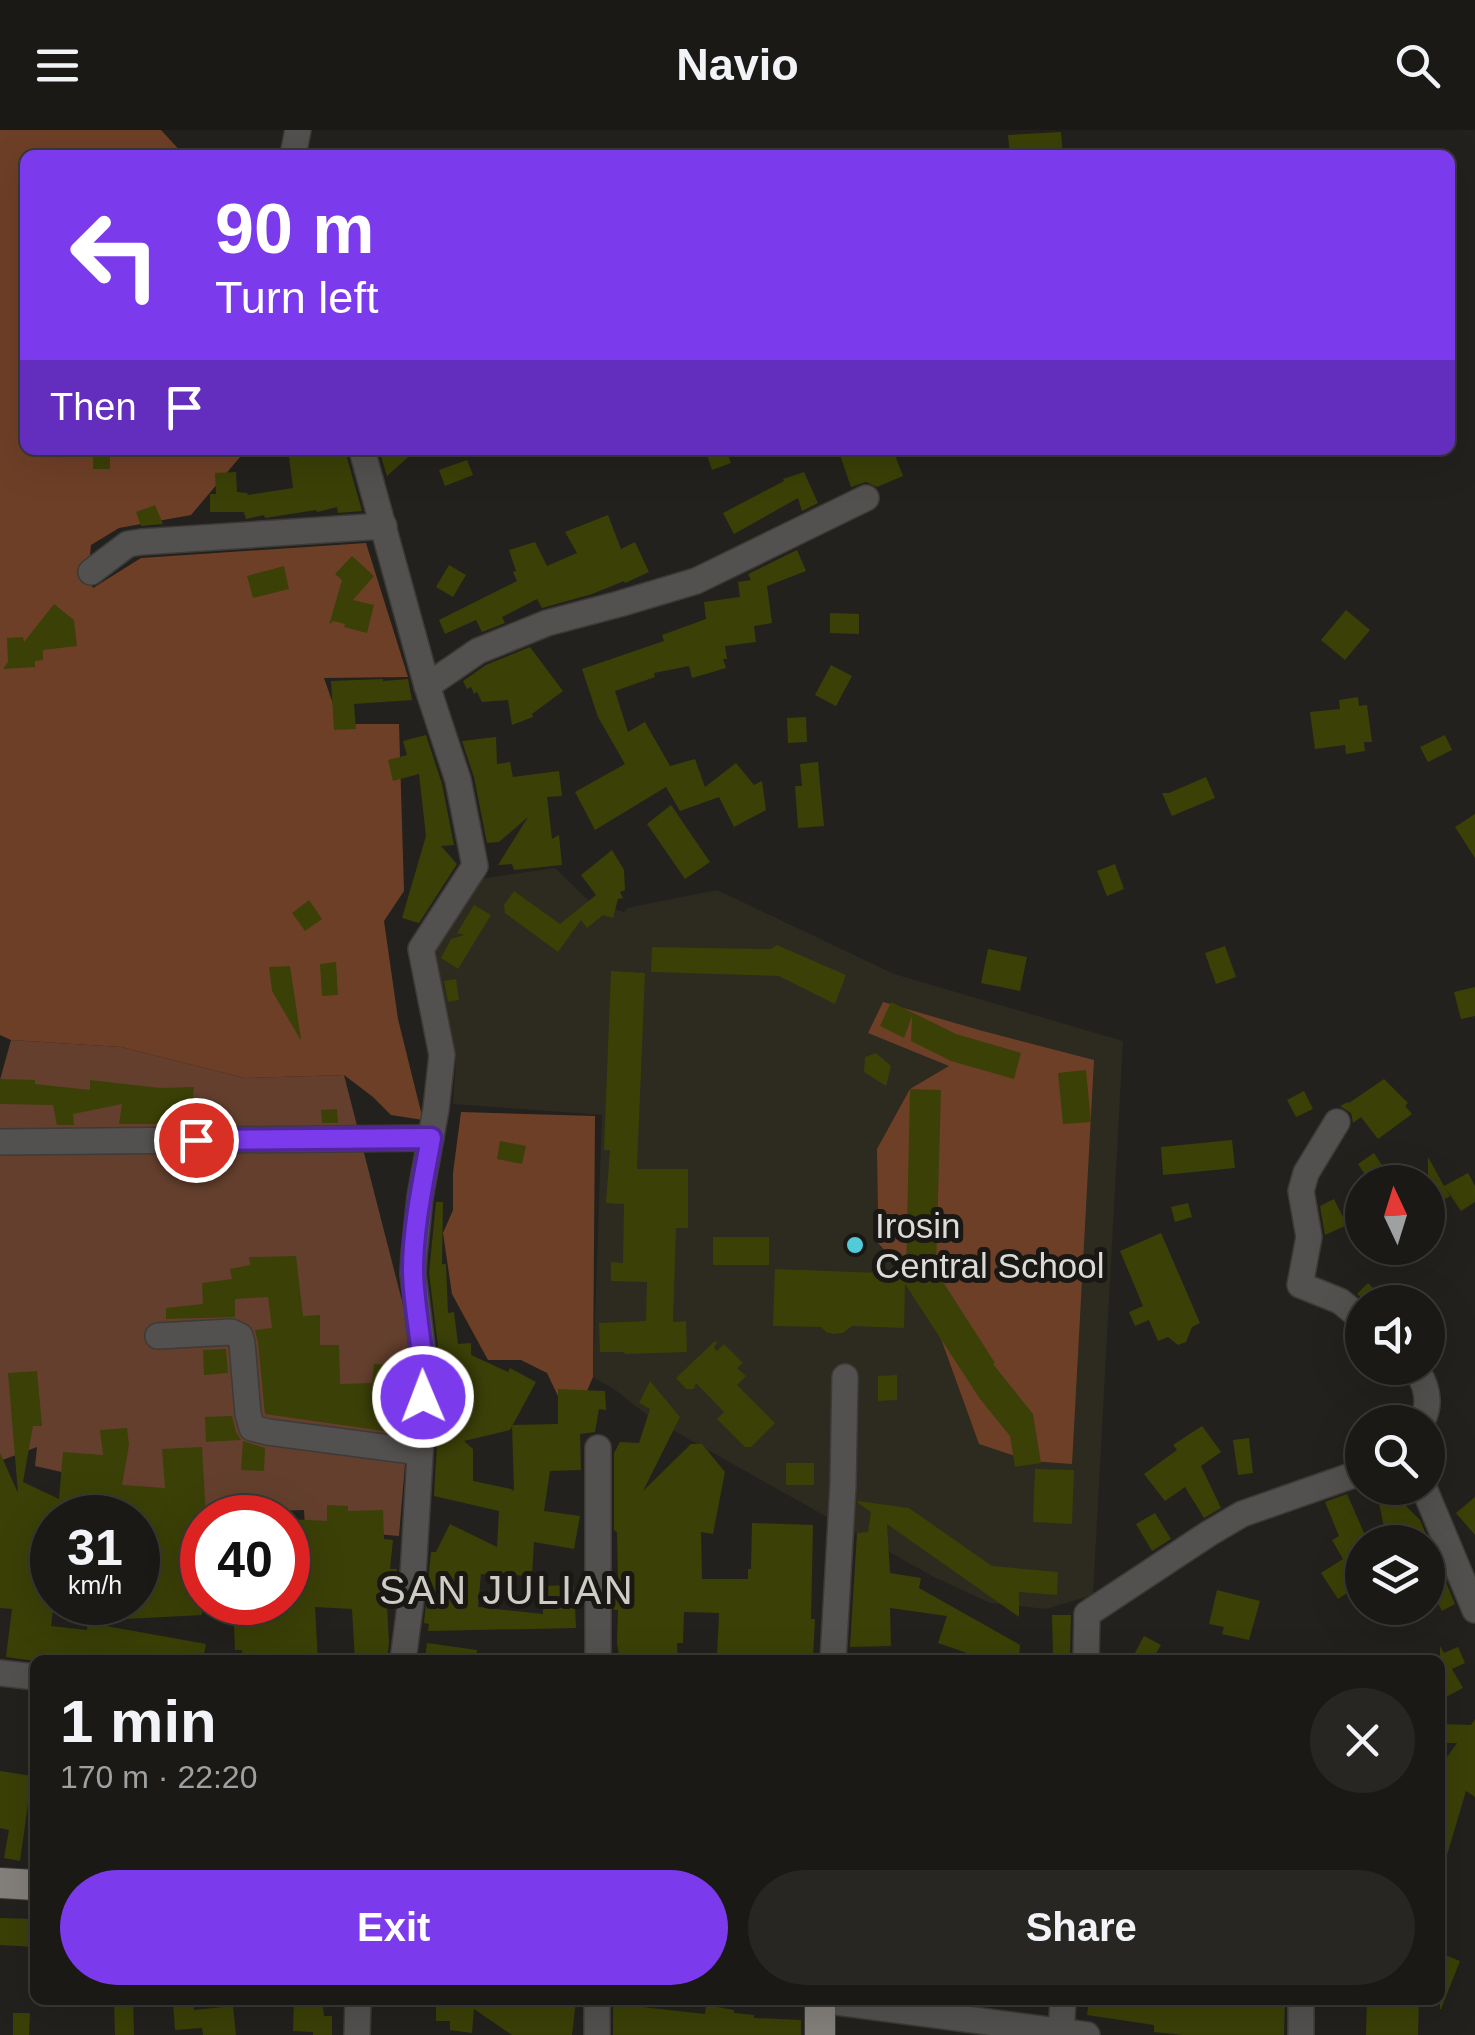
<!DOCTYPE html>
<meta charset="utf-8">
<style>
:root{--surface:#1a1916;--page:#272623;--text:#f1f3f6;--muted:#9fa0a1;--line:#383835;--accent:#7c3aed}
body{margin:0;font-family:Helvetica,sans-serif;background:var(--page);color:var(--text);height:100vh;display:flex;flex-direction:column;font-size:38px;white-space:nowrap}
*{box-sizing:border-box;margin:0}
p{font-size:32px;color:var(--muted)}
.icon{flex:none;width:55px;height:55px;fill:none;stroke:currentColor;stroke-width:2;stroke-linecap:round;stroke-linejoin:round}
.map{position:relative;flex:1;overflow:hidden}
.drawer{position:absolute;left:30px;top:1525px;width:1415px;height:350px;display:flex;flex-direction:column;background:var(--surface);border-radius:15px;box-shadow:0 10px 40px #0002,0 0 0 2px var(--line)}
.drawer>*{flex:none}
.guide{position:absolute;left:20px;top:20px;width:1435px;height:305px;border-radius:15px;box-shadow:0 10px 40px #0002,0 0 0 2px var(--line);background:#7c3aed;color:#fff;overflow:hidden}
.needle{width:65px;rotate:356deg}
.tools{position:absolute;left:1345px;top:1035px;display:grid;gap:20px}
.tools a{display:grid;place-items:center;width:100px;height:100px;border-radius:50%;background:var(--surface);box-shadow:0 10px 40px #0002,0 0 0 2px var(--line);font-size:50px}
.speed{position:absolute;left:30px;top:1365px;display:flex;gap:20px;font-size:50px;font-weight:700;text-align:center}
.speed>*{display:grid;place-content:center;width:130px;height:130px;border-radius:50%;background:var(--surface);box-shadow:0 10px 40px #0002,0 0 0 2px var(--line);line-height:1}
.speed small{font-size:25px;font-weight:400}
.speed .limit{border:15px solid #d22;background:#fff;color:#111}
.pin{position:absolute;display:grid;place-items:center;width:85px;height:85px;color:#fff;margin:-42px;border:5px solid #fff;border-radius:50%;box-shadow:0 2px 10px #0007}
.me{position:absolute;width:110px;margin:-55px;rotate:359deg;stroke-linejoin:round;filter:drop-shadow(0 0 8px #0008)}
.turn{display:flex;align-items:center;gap:35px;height:210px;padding:0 30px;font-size:45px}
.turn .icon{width:130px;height:130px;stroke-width:2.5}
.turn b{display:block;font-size:70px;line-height:85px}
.then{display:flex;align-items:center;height:95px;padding:0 30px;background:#0003;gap:20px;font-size:38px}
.round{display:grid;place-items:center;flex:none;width:105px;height:105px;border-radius:52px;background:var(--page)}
.head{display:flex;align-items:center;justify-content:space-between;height:170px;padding:0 30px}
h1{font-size:60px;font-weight:700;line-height:75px}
.cta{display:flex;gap:20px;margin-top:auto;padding:20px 30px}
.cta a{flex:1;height:115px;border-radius:60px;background:var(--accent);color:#fff;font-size:40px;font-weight:700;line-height:115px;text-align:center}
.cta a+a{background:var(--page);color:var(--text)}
header{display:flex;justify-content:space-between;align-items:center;height:130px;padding:0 30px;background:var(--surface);font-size:45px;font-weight:700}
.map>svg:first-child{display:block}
</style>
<header><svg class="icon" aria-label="menu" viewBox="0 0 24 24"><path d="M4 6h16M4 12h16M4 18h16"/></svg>Navio<svg class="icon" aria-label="search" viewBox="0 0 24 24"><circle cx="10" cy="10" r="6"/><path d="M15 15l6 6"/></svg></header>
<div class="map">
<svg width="1475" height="1905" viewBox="0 0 1475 1905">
<rect width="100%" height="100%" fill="#23211d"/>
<polygon fill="#2d2a1f" points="555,738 589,771 624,782 627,778 717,760 894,844 1123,911 1093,1465 1046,1479 990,1473 932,1446 651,1288 614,1259 593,1247 602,985 453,974 456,929 430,821 479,749"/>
<polygon fill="#643f2d" points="11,910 121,917 245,948 344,945 410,1202 412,1251 399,1406 305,1398 304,1380 163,1385 132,1358 35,1336 37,1317 0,1331 0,950"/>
<g fill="#6e3f27">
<polygon points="0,0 161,0 184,25 25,25 25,320 246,320 191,385 119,398 91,415 88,445 93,458 141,428 366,413 408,547 324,548 340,594 399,594 404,761 384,791 398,889 423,990 391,985 373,967 344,945 245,948 121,917 11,910 0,905"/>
<polygon points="883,872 979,900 1094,930 1072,1334 1030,1331 979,1314 931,1181 899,1135 876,1111 878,1080 877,1019 910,959 949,936 868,903"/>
<polygon points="461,982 595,986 593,1247 584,1268 558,1266 547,1243 521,1230 488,1230 452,1164 443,1103 453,1080 453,1043"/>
</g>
<g fill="#3b4007" fill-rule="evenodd">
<polygon points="1061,2 1063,25 1010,25 1008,5"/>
<rect x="93" y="320" width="17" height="19"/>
<polygon points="326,320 333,320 336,326 346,324 362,381 338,383 337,377 317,382 316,380 265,388 264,385 246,389 244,382 210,382 210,364 216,364 215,343 236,342 237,362 247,363 248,365 293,358 289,327"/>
<polygon points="379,320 416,320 387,346"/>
<polygon points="720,320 726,320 731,333 712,340 707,325"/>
<polygon points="855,320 893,320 903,346 877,357 866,352 851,357 840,325"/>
<polygon points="467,330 473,345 445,356 439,340"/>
<polygon points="804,342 818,373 802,381 798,368 734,404 723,383 784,351 783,349"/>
<polygon points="155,375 163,394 141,396 136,382"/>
<polygon points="608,385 621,419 635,412 649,442 625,453 624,451 592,464 542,478 537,469 502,487 505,493 482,502 476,490 445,504 439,490 517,451 513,442 516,441 509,420 535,412 547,436 577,423 565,402"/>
<polygon points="797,420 806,441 767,456 772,493 754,496 756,512 725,516 727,529 723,529 726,538 692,548 689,536 654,543 655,547 615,561 628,602 645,592 670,636 695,629 705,657 736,633 754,655 762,651 766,680 734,697 719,667 680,681 666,657 595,700 575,662 625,634 598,587 582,539 664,511 662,505 706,489 704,472 740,467 738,452 751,450 748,444"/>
<polygon points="352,426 374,446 353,470 374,475 367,503 344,497 345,494 333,491 329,495 342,450 335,444"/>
<polygon points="449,435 466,445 453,467 436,457"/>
<polygon points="284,436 289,459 253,468 247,446"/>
<polygon points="54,474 74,490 77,516 43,520 43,530 35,531 35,537 3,539 8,532 7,508 23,507 24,512"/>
<polygon points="1346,480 1370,500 1345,530 1321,510"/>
<polygon points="830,483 859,484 859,504 830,503"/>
<polygon points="530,517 563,561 532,584 533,587 512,595 508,570 482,572 477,562 474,564 471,557 467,559 463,551 486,535"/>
<polygon points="831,535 852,546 836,576 815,565"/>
<polygon points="383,549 383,551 408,549 412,570 354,574 356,599 334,600 331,551"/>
<polygon points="1358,567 1359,576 1367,575 1372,612 1364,612 1365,621 1346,624 1345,615 1315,619 1310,582 1340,579 1339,570"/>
<polygon points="806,587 807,612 788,613 787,588"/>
<polygon points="426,605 442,654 454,715 441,716 457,734 419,793 402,788 426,706 419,644 393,651 388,630 407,625 403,611"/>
<polygon points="1445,605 1452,620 1428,632 1420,617"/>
<polygon points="496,607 497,634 510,632 513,647 559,641 562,666 547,667 552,709 559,705 562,735 514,740 512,734 498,735 528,687 499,712 487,713 474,647 462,611"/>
<polygon points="818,632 824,696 798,698 795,656 802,656 800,634"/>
<polygon points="1206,647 1215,668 1172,686 1162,663 1169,663"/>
<polygon points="671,675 710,732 685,749 647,694"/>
<polygon points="1475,684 1475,728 1455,697"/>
<polygon points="612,720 624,740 625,760 620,762 623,768 618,769 613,788 603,785 587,798 581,790 558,822 505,783 504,775 514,761 560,794 596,765 581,745"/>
<polygon points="1115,734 1124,759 1107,766 1097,741"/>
<polygon points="309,770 322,789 305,801 292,783"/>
<polygon points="474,775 491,785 458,839 441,828 451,809 464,805 457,803"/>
<polygon points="777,815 846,845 835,874 779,846 651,842 652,817 771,819"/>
<polygon points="1225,816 1236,847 1216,854 1205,823"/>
<polygon points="988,819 1027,827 1020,861 981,853"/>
<polygon points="336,832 338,865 322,866 320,834"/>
<polygon points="290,836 301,909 300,909 272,861 269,837"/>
<polygon points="611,841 645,843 637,1039 688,1039 688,1098 676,1098 673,1192 686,1191 687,1222 625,1224 624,1222 600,1222 599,1193 646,1191 647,1152 611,1151 611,1132 623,1133 624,1074 606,1073 610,1020 604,1020"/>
<polygon points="456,849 459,870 448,872 444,851"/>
<polygon points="1475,857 1475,886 1461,889 1454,862"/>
<polygon points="891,872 956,904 1021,923 1014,949 951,931 911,911 912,886 904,908 880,896"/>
<polygon points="876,923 891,936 886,956 864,942 865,927"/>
<polygon points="1086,940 1091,992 1063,994 1058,943"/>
<polygon points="0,949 35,950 35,954 90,960 90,950 160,958 194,957 192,976 213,975 211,994 119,994 122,974 73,984 74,995 57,995 53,975 0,974"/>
<polygon points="1384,949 1408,973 1405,976 1412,984 1378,1009 1361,987 1353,993 1351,983 1340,976 1348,972 1349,973"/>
<polygon points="910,959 941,960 936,1141 995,1233 993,1234 1033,1284 1041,1333 1015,1337 1010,1306 980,1269 905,1154 904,1198 852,1196 843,1203 833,1204 826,1202 821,1197 773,1196 775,1139 906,1144"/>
<polygon points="1304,961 1313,979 1296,987 1287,970"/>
<polygon points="337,979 338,993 322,993 321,980"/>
<polygon points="1232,1010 1235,1038 1163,1045 1161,1017"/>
<polygon points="500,1011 526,1016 522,1034 497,1029"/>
<polygon points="1374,1023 1389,1046 1380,1052 1370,1052 1358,1034"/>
<polygon points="1428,1027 1444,1056 1468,1043 1475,1056 1475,1072 1461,1081 1445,1057 1450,1066 1428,1079"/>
<polygon points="1334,1069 1347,1095 1325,1105 1320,1076"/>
<polygon points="436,1072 443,1072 442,1134 446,1134 448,1183 454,1182 458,1214 471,1213 471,1225 508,1242 510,1238 536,1252 510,1300 464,1311 473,1319 473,1351 511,1359 514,1361 512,1295 558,1294 558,1259 605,1261 606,1280 599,1279 595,1302 580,1304 581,1340 550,1341 544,1381 580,1386 574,1419 534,1412 532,1446 481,1444 478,1477 543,1484 543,1456 574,1455 576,1498 428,1501 429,1494 424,1493 431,1422 436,1422 450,1394 497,1417 499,1381 434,1366 441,1241 429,1143"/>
<polygon points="1188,1073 1192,1087 1175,1092 1171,1077"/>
<polygon points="1161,1103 1200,1193 1192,1197 1186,1212 1178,1215 1168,1207 1158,1211 1149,1190 1135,1196 1129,1182 1143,1176 1120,1121"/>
<rect x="713" y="1107" width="56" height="28"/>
<polygon points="296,1126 303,1186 320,1185 320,1215 339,1215 340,1254 372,1253 374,1234 400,1236 397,1269 400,1270 398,1303 265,1284 258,1212 255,1200 272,1198 268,1167 235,1169 235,1187 166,1189 166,1178 203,1174 202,1153 232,1149 230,1139 250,1135 249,1127"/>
<polygon points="1368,1153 1387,1172 1368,1172 1357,1164"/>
<polygon points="715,1211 717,1212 714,1218 717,1221 724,1214 743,1233 737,1238 746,1246 737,1255 775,1293 751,1317 745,1317 717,1289 724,1282 696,1253 694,1259 686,1259 676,1248"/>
<polygon points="226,1219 228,1243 204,1245 203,1220"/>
<path d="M37 1241 42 1296H33L23 1352 59 1369 63 1322 103 1325 100 1300 127 1298 129 1315 122 1355 165 1358 162 1319 202 1317 206 1388H202V1485L106 1490V1496L206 1514 203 1530 35 1531 6 1527 12 1479 0 1478V1323L18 1363 8 1243ZM52 1388H138V1472H89L87 1500 51 1496 54 1472H49L52 1445Z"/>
<polygon points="897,1245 897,1270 878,1271 878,1246"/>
<polygon points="650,1251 680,1287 643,1361 691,1314 702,1314 725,1342 713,1404 701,1402 702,1449 748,1449 748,1439 751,1439 752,1393 813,1395 811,1489 815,1489 813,1530 743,1530 743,1527 717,1527 719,1483 684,1482 683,1513 677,1513 678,1530 620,1530 617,1513 618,1480 614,1480 614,1453 618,1452 617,1402 614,1400 614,1323 620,1312 639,1313 650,1279 639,1273"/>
<polygon points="232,1286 236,1302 241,1310 206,1312 205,1287"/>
<polygon points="1202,1296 1221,1322 1201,1336 1221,1378 1204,1388 1185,1357 1165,1371 1144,1344 1177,1320 1173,1315"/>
<polygon points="1249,1308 1253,1343 1238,1345 1233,1310"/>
<polygon points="243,1311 265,1318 264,1341 241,1340"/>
<rect x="786" y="1333" width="28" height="22"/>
<polygon points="1035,1339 1074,1340 1072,1394 1033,1392"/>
<polygon points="1376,1358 1402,1358 1406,1376 1420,1390 1455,1474 1442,1481 1428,1455 1428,1412 1387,1412"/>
<polygon points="1347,1364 1368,1412 1362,1412 1362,1453 1338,1469 1321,1443 1343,1429 1332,1410 1339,1406 1325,1372"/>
<polygon points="1475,1367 1475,1405 1456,1383"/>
<polygon points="858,1371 909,1378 992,1436 1058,1442 1057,1465 1019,1462 1019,1487 887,1394 890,1443 921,1448 919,1458 1020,1515 1019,1530 965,1530 967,1523 938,1513 947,1486 890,1478 891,1516 850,1517 857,1403 868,1402 871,1382 858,1373"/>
<polygon points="327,1375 348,1376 348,1381 383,1380 384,1409 393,1410 390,1439 397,1439 396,1455 386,1455 389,1513 387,1530 355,1530 352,1479 315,1477 318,1530 243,1530 242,1520 235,1520 233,1472 288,1472 288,1389 327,1391"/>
<polygon points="1155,1383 1171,1409 1152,1421 1136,1394"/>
<polygon points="1217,1460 1260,1471 1249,1510 1222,1504 1224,1497 1209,1494"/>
<polygon points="1052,1485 1071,1485 1070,1523 1053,1523"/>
<polygon points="1144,1506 1161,1515 1152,1530 1146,1530 1135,1523"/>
<polygon points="427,1513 477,1520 476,1530 425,1530"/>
<polygon points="1440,1516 1444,1523 1458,1517 1465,1533 1452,1539 1463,1558 1440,1570"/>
<polygon points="1475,1589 1475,1667 1466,1661 1444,1735 1440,1734 1440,1669 1445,1652 1440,1649 1440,1637 1457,1613 1440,1613 1440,1594 1471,1595"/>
<polygon points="0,1641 32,1646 20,1731 4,1728 9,1700 0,1698"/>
<polygon points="0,1788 35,1789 35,1817 0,1815"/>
<polygon points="1440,1823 1460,1831 1441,1879 1440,1879"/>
<polygon points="114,1870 133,1870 134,1905 115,1905"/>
<polygon points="294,1870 322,1870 324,1886 332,1886 332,1905 313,1905 313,1902 293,1901"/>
<polygon points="436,1870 576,1870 572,1905 512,1905 474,1879 472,1903 450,1900 450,1891 436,1891"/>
<polygon points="613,1870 633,1870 633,1876 705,1884 706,1875 734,1880 734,1883 754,1885 754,1888 801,1890 801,1905 613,1905"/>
<polygon points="1089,1870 1173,1870 1173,1872 1213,1876 1213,1870 1247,1873 1247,1870 1285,1870 1284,1905 1183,1905 1154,1902 1154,1895 1087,1885"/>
<polygon points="1367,1870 1419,1870 1418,1905 1366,1905"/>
<polygon points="193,1872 194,1880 233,1876 236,1905 203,1905 202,1898 175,1900 173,1873"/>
<polygon points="13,1883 30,1883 29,1905 13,1905"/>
</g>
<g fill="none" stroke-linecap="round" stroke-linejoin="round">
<defs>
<g id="minor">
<polyline points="293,25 298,0"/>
<polyline points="362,320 427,556 458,650 475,736 421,819 442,925 436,979 420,1067 414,1125 413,1144 425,1240 412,1462 403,1530"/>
<polyline points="91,442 128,414 141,412 384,396"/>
<polyline points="427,556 478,521 547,493 619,474 696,451 866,368"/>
<polyline points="1337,992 1306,1043 1301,1061 1309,1107 1300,1155 1340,1171 1362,1189"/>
<polyline points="0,1012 431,1008"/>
<polyline points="158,1206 231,1202 240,1206 242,1213 248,1284 252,1298 268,1302 420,1322"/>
<path d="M1414 1238C1427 1252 1432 1275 1421 1292"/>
<polyline points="598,1318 598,1530"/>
<polyline points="1424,1358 1475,1480"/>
<polyline points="833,1530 843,1355 845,1247"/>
<polyline points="1086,1530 1087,1484 1208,1404 1242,1384 1362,1342"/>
<polyline points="0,1543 35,1547"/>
<polyline points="597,1870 597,1905"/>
<polyline points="821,1870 1087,1905"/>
<polyline points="357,1905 358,1870"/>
<polyline points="1061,1905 1063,1870"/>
<polyline points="1301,1905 1301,1870"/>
</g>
<g id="major">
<polyline points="0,1753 35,1755"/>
<polyline points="820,1905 820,1870"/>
</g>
</defs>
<use href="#minor" stroke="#3d3b37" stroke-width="28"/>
<use href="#major" stroke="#3d3b37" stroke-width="32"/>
<use href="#minor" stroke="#53514f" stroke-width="25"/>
<use href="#major" stroke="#84807c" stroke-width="30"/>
</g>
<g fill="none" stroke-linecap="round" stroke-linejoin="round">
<defs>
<path id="route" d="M196 1010 431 1008C423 1052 413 1097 413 1141 414 1184 426 1225 423 1267"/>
</defs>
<use href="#route" stroke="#51269a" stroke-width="25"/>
<use href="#route" stroke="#7c3aed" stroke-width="18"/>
</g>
<circle fill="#52cbd9" stroke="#1a1814" stroke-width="4" cx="855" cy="1115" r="10"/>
<g text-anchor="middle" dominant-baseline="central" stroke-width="10" stroke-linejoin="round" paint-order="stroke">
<g font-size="35" fill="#dcdbd7" stroke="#1a1814" text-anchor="start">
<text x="875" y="1095">Irosin<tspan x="875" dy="40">Central School</tspan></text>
</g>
<g font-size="40" letter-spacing="2.5" fill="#ceccc5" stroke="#1a1814">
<text x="507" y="1460">SAN JULIAN</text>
</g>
</g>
</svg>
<div class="tools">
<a><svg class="needle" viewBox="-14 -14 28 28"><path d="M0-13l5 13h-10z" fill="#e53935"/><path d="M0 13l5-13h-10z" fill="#9fa0a1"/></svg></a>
<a><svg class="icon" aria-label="sound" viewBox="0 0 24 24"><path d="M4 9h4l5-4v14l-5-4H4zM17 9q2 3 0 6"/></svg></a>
<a><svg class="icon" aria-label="search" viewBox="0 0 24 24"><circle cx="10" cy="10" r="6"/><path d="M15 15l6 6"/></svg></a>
<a><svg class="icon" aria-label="layers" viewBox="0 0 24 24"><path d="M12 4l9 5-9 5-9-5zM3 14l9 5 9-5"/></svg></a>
</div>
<div class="speed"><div>31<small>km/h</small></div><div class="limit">40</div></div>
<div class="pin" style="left:196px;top:1010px;background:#d93025"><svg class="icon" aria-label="arrive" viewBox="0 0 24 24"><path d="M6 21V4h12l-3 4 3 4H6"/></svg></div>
<svg class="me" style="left:423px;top:1267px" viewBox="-20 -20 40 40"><circle r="17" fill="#7c3aed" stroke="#fff" stroke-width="3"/><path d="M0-11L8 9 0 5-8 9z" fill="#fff"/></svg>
<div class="guide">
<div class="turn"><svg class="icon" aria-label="left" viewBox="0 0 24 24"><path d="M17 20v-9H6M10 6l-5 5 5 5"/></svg><div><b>90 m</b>Turn left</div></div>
<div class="then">Then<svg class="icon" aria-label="arrive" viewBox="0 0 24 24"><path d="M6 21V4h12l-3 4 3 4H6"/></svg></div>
</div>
<section class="drawer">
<div class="head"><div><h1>1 min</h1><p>170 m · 22:20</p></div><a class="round"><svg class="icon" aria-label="close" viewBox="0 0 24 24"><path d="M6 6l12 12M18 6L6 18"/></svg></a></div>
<div class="cta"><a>Exit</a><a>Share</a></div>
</section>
</div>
